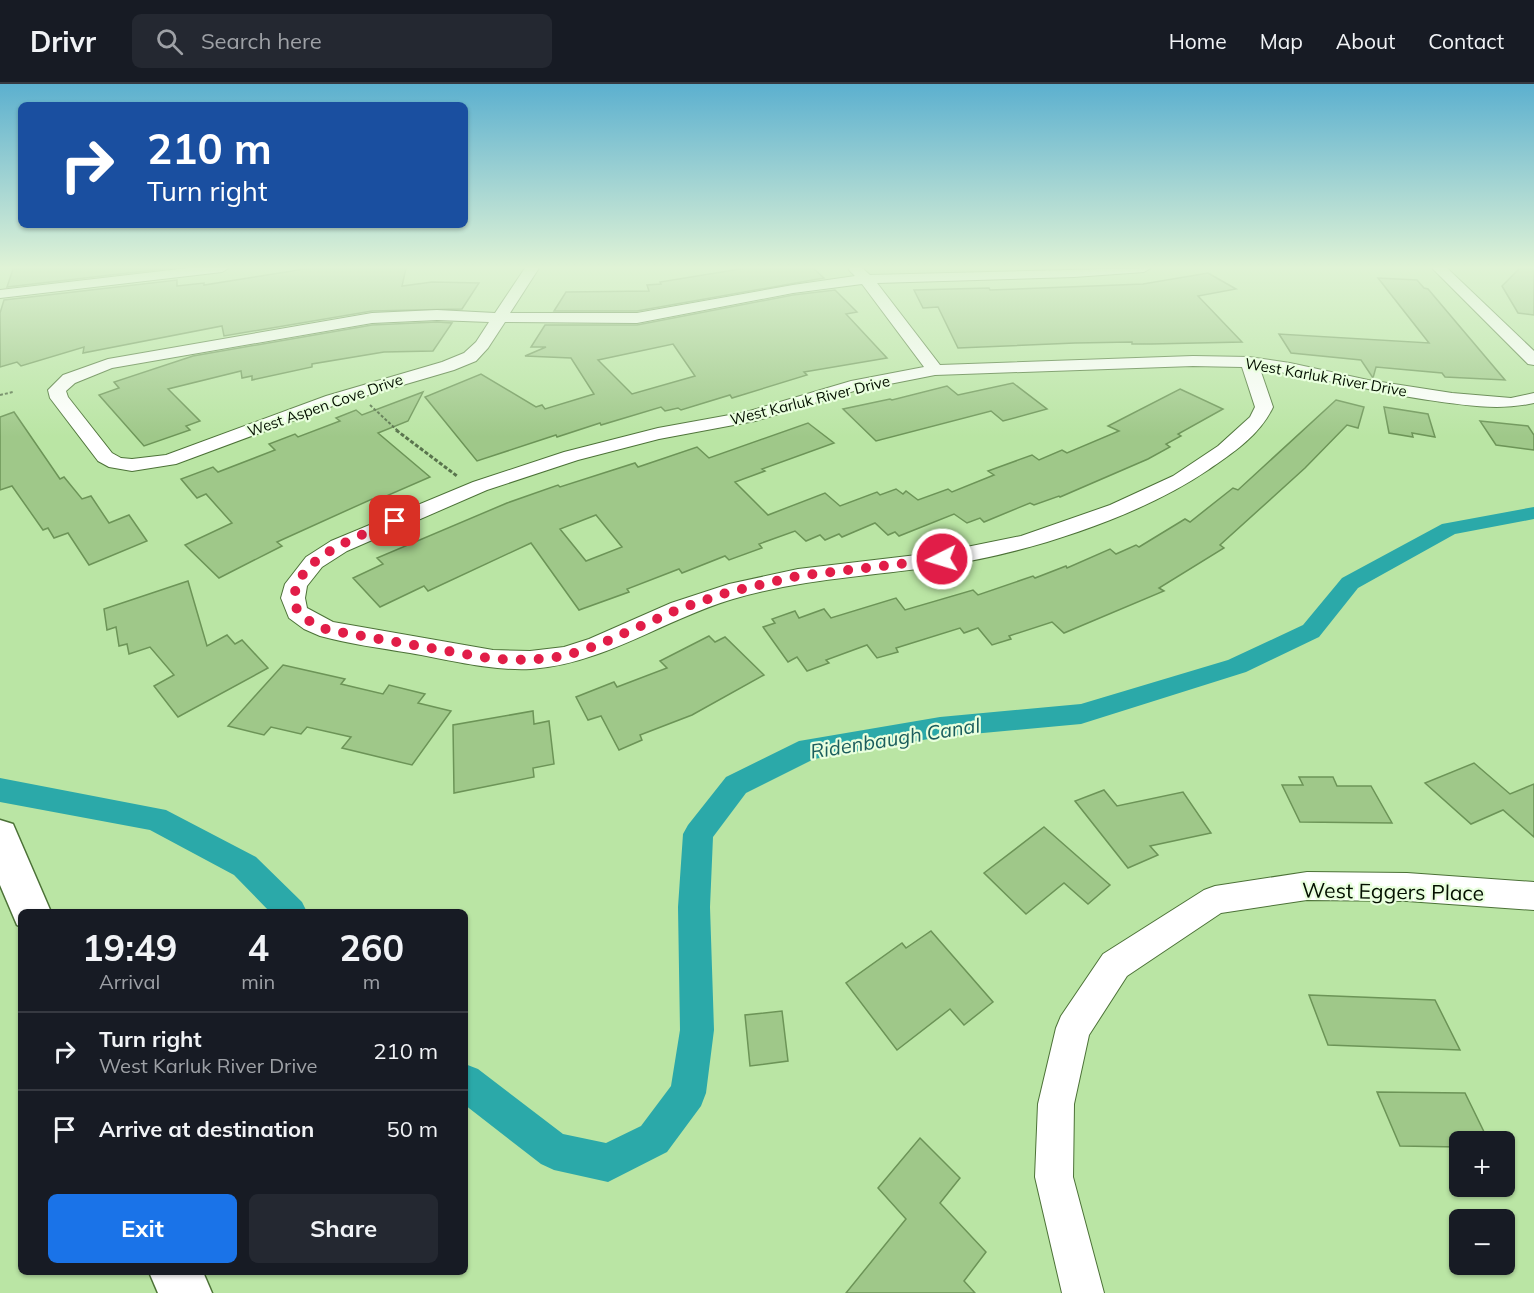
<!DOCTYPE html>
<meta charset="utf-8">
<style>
:root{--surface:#171b24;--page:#242831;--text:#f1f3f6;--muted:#9ea1a6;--line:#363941;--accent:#1a73e8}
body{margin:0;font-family:Mulish,sans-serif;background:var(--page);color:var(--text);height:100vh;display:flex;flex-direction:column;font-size:22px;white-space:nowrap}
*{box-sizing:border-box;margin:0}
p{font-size:20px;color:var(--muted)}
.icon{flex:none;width:33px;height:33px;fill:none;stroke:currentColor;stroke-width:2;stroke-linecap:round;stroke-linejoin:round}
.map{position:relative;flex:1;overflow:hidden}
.side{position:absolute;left:18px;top:825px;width:450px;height:366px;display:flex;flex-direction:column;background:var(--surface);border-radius:9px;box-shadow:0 2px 4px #0004}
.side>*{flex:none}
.guide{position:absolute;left:18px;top:18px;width:450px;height:126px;border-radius:9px;box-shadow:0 2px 4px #0004;background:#1a4fa0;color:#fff;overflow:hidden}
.buttons{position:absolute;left:1449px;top:1047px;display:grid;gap:12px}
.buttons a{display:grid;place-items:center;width:66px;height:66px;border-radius:9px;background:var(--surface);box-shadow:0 2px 4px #0004;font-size:30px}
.pin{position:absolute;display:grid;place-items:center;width:51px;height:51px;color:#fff;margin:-26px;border-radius:12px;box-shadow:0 3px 9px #0006}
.me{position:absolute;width:66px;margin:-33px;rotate:265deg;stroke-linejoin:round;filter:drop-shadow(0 0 4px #0008)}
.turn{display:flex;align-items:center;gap:21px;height:126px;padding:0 30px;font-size:27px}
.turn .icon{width:78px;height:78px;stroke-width:2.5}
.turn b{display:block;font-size:42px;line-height:51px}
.eta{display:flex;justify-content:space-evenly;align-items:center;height:102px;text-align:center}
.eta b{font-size:36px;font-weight:700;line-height:42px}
.action{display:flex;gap:12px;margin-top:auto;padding:12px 30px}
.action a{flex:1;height:69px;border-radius:9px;background:var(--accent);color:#fff;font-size:24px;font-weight:700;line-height:69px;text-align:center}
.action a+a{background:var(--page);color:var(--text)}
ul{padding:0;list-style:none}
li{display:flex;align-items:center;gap:18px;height:78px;padding:0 30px;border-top:2px solid var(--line)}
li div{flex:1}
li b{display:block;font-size:22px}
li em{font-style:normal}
header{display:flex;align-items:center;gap:36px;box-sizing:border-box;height:84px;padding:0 30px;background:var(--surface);border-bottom:2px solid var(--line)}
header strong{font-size:28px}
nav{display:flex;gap:33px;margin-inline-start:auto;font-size:21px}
.search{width:420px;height:54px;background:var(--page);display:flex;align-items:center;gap:15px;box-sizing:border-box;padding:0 21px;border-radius:9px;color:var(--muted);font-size:22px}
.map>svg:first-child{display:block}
</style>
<header>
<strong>Drivr</strong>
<div class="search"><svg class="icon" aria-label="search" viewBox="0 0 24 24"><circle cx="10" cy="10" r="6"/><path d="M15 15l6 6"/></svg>Search here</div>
<nav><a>Home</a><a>Map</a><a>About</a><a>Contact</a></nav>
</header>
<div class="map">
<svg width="1534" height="1209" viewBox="0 0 1534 1209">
<rect width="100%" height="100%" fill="#bae5a4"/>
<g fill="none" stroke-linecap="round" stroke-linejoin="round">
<g fill="#2ba9a9" fill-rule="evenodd">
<polygon points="1534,423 1534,435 1455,450 1358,504 1319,553 1246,588 1081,640 940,653 814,675 746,709 713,753 710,823 714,946 706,1009 701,1022 667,1068 608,1098 554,1086 541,1080 465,1021 465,980 478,985 563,1050 606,1059 641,1042 671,1002 680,946 678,823 683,750 688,741 726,693 799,657 940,633 1081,620 1228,576 1303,541 1342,494 1442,440"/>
<polygon points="0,694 166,726 256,773 302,818 307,828 270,828 234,791 150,746 0,718"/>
</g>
</g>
<g fill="#9fc889" stroke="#6c9457" stroke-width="1.5" fill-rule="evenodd">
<polygon points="23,184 171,184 7,203 13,185"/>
<polygon points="311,184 406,184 402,202 432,198 479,199 462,225 372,227 224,252 222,242 83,269 84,263 21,282 17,278 0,283 0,229 4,216 177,196 177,202 204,199 204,201"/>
<polygon points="746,184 813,184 824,194 637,227 554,227 566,208 649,207 647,201 661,200 660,198"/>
<polygon points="1520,184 1534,184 1534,231 1518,229 1502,202"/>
<polygon points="1208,189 1236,205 1198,212 1242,258 1151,260 1132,260 1132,258 1075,259 958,264 938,223 923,224 914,206 989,204 990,206 1143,200"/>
<polygon points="1378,194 1417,196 1424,204 1428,205 1505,296 1445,293 1442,289 1376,283 1373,294 1361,276 1291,269 1279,250 1429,259"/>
<path d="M835 206 857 228 846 230 887 274 804 288 807 291 732 314 730 311 681 326 678 324 665 327 661 323 601 341 600 339 557 353 556 351 477 377 425 313 481 290 536 323 542 321 545 325 594 310 571 274 525 272 546 263H531L545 241H637L793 211ZM673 260 695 292 632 310 598 276Z"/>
<polygon points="437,238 452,239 433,267 384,268 312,280 312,283 252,296 252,292 242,294 241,287 168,305 200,337 186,342 190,346 144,362 99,311 119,304 114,298 193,272 372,241"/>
<polygon points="1013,299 1047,325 1003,337 991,327 876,357 843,325 890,315 892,316 947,302 958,311"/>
<path d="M1180 305 1223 325 1178 350 1181 352 1166 360 1170 363 1148 375 1060 413 1059 412 1034 421 1030 419 984 438 980 434 967 439 954 430 899 452 895 448 888 451 875 439 842 453 839 450 825 456 820 451 806 457 795 447 759 460 762 464 729 476 725 472 682 489 679 485 627 505 629 508 579 526 531 459 428 507 424 502 380 523 353 494 383 480 377 474 507 419 558 401 560 403 635 379 638 383 697 363 709 374 808 339 834 359 762 385 765 387 735 398 768 431 825 409 840 422 877 408 880 411 896 405 903 410 906 407 918 416 948 405 952 408 994 391 988 387 1032 371 1039 376 1062 366 1067 369 1119 347 1108 342ZM596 431 622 463 586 477 560 445Z"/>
<polygon points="423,308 408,337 378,349 430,393 375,417 372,415 277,458 282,462 219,494 185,461 232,439 206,410 197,414 181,395 213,383 218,388 275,366 269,360 295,350 298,353 340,337 336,334 356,326 362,331"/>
<polygon points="1336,316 1364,323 1358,344 1347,341 1305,384 1220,461 1224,464 1159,504 1164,507 1064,549 1052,538 1009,552 1011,555 992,561 978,544 964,549 960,544 896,564 898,568 877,574 867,561 826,576 829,579 807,587 797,573 788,578 763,543 775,539 772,535 795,527 799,534 824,525 831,534 896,514 905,526 973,506 978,511 1033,492 1035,494 1066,482 1067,484 1110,465 1116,470 1136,461 1139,463 1185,435 1190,438 1233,404 1238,406"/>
<polygon points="1384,323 1428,330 1435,353 1412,349 1413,353 1389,349"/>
<polygon points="14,328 60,395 64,393 82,415 91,412 109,439 129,431 147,457 89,481 68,449 54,454 48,444 43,446 12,402 0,406 0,333"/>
<polygon points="1480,337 1528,342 1534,351 1534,366 1496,361"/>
<polygon points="188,497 207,562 227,551 235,560 242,556 268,584 178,633 154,602 174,591 150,563 129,570 127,560 119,562 116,543 107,546 104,525"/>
<polygon points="709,552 715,558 725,553 764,591 692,631 640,651 642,656 619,666 601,632 588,636 576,613 614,598 617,603 667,584 660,577"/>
<polygon points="283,581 345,595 341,600 383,610 389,601 425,610 418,619 451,627 412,681 342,664 351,653 307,643 301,650 271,643 264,651 228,642"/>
<polygon points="533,627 534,640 549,637 554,680 533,684 534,693 454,709 453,641"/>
<polygon points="1474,679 1510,710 1534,700 1534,753 1503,726 1471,740 1425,699"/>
<polygon points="1299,693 1333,693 1337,702 1371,702 1392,739 1300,738 1282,701 1303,701"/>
<polygon points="1104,706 1117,722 1183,708 1211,749 1150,762 1158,771 1128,784 1075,717"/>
<polygon points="1044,743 1110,801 1088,820 1064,799 1026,830 984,789"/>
<polygon points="931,847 993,918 964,941 950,925 897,966 846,899 902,859 906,864"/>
<polygon points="1309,911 1435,916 1460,966 1328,961"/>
<polygon points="782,927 788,977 750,982 745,931"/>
<polygon points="1377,1008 1465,1009 1489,1058 1460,1058 1460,1063 1400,1062"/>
<polygon points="920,1054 960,1094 940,1119 986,1168 964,1197 975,1209 846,1209 906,1135 878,1104"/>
</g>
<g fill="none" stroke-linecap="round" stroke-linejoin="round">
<defs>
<g id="minor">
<polygon points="188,184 229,184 222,188 0,214 0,206"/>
<path d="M525 184H539L510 229H637L793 201 855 192 849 186 850 184H862L870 191 1151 184 1144 188 1074 193 877 199 940 281 1193 272 1249 273 1290 279 1368 296 1452 309 1511 314 1534 309V319C1499 327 1463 321 1428 316 1372 307 1316 293 1260 285L1273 323C1260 351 1233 369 1208 386 1137 434 1025 470 940 482 871 492 801 495 733 515 665 535 604 580 531 585 491 587 450 576 410 569 380 564 349 560 320 552L304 545 289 534 281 514 285 500 306 473 331 457 473 398 564 368 658 344 746 328 851 297 924 283 862 200 793 209 637 239 505 238 488 264 476 277 454 286 338 320 176 380 132 387 109 383 98 377 50 314 48 306 63 291 108 275 372 229 437 226 495 229ZM437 236 489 238 476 258 464 269 442 278 326 312 166 371 132 375 121 374 112 369 68 313 66 307 75 299 112 284 372 239ZM1193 282 1242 283 1255 323 1250 333 1218 362 1173 392 1110 421 1021 452 942 468 798 485 729 500 671 519 589 555 564 563 530 567 493 566 333 538 307 524 305 514 307 502 322 483 347 467 487 406 578 376 659 355 755 337 854 307 935 291Z"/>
<polygon points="1432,184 1447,184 1534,267 1534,281 1528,280"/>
<polygon points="1307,788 1407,789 1534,798 1534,826 1407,817 1307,816 1221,829 1127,892 1089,951 1074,1020 1073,1093 1104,1209 1062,1209 1035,1093 1038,1020 1056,944 1061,932 1103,870 1204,806 1215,802"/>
</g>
<g id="tertiary">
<polygon points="0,736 13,740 51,828 21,828 21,843 17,841 0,801"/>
<polygon points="149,1188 203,1188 212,1209 158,1209"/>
</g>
</defs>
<use href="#minor" stroke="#4c7237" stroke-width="2"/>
<use href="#tertiary" stroke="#4c7237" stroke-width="3"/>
<g stroke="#59744d" stroke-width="2" stroke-dasharray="3 2" stroke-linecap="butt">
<polyline points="0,311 13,308"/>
<polyline points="370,321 398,347"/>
</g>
<polyline stroke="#59744d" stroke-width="3" stroke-dasharray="4 2" stroke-linecap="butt" points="396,346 457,392"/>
<use href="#minor" fill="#fff" fill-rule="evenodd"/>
<use href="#tertiary" fill="#fff" fill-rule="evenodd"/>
</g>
<linearGradient id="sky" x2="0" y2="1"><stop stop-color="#5cb0cf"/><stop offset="0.52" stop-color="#e0f3d6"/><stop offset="1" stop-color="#e0f3d6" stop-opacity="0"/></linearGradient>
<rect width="1534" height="353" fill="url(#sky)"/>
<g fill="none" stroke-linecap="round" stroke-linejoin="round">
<path stroke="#e11d48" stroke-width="10" stroke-dasharray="0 18" d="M395 437C364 450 302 471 295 508 290 530 310 538 328 546L493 575 530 576 565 572 598 561 679 525 729 508 798 492 942 475"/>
</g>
<g text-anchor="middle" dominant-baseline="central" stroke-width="4.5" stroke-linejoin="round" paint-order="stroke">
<g font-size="15" fill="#041000" stroke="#e9ffde">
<text transform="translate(1326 293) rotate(10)">West Karluk River Drive</text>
<text transform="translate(810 316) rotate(-14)">West Karluk River Drive</text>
<text transform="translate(325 321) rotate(-19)">West Aspen Cove Drive</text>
</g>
<g font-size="20" font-style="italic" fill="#1b5d5d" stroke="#e9ffde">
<text transform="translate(895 654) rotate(-9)">Ridenbaugh Canal</text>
</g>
<g font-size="21" fill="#041000" stroke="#e9ffde">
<text transform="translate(1393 807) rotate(1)">West Eggers Place</text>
</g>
</g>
</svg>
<div class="buttons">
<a>+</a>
<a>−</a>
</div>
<div class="pin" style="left:395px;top:437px;background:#d93025"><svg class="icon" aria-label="arrive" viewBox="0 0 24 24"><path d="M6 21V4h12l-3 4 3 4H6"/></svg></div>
<svg class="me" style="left:942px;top:475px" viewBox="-20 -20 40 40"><circle r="17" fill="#e11d48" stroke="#fff" stroke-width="3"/><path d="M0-11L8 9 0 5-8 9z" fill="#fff"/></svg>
<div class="guide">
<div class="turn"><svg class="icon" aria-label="right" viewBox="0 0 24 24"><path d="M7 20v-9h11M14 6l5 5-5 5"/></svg><div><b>210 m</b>Turn right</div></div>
</div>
<section class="side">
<div class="eta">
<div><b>19:49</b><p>Arrival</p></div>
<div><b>4</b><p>min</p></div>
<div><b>260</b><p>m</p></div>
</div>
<ul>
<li><svg class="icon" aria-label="right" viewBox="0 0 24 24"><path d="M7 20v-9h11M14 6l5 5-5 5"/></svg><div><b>Turn right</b><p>West Karluk River Drive</p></div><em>210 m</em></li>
<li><svg class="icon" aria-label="arrive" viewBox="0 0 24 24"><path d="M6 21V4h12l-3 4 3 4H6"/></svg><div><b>Arrive at destination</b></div><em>50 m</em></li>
</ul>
<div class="action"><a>Exit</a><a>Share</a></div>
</section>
</div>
